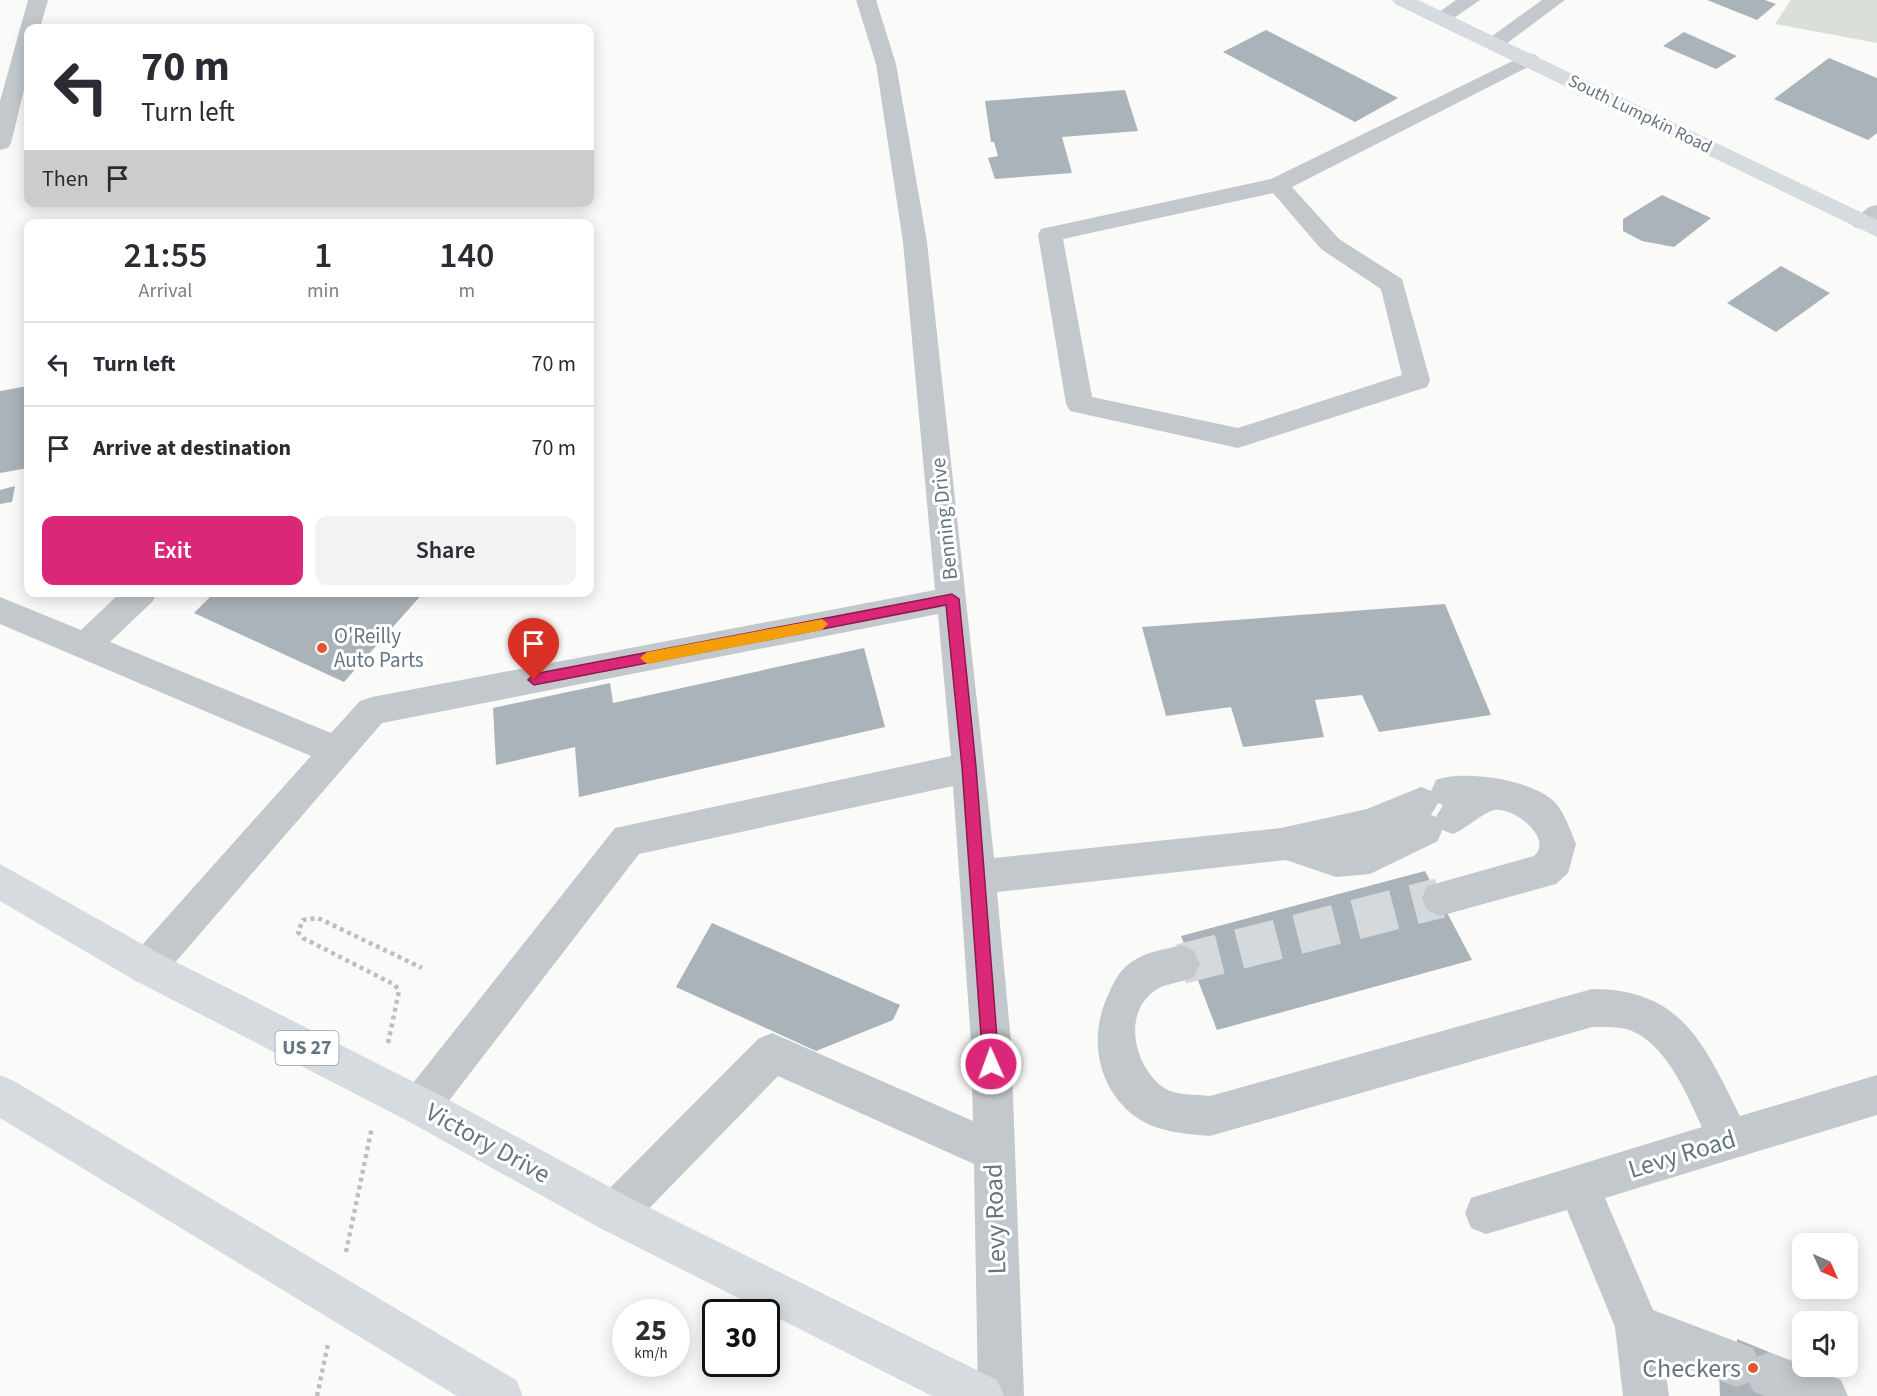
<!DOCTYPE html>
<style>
:root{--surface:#fff;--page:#f2f2f3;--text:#2b2b33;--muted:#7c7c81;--line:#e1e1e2;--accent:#db2777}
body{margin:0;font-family:"Source Sans 3",sans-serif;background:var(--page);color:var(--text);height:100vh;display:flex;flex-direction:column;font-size:22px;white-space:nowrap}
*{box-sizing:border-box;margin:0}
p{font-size:20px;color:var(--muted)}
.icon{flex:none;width:33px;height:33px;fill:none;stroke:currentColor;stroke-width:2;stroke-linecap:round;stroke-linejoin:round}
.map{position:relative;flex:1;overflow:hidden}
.sheet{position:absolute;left:24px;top:219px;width:570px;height:378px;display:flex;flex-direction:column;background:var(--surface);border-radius:12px;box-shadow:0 3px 15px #0003}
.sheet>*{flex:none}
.guide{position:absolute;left:24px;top:24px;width:570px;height:183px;border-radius:12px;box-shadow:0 3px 15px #0003;background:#fff;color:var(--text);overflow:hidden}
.needle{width:39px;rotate:135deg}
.buttons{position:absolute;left:1792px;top:1233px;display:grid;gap:12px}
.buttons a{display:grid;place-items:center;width:66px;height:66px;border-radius:12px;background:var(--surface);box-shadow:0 3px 15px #0003;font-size:30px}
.speed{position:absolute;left:612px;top:1299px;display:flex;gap:12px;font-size:30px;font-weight:700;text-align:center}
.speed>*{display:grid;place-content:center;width:78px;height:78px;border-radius:50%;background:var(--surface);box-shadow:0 3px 15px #0003;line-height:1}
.speed small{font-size:15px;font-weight:400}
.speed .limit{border:3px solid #111;border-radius:9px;background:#fff;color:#111}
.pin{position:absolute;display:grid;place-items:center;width:51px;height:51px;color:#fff;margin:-62px -26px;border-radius:50% 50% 50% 0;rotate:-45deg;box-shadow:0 0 6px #0007}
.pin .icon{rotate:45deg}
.me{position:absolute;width:66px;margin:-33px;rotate:358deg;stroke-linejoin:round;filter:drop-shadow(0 0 4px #0008)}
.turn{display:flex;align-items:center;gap:21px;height:126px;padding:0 18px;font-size:27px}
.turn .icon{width:78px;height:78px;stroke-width:2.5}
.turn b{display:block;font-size:42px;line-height:51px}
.then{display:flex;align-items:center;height:57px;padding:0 18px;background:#0003;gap:12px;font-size:22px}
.eta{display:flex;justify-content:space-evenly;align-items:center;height:102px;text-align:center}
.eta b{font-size:36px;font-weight:600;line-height:42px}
.action{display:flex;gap:12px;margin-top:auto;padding:12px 18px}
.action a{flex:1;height:69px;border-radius:12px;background:var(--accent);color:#fff;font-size:24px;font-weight:600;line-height:69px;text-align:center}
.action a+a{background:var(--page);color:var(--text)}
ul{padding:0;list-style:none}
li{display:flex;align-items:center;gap:18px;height:84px;padding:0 18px;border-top:2px solid var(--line)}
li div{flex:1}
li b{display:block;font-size:22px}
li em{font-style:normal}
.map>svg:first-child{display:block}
</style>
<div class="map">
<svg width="1877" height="1396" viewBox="0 0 1877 1396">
<rect width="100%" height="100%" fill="#fafaf8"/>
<polygon fill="#dadfd7" points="1791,0 1877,0 1877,43 1775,24"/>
<g fill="#aab3b9">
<polygon points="1707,0 1765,0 1776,4 1757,20"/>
<polygon points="1266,30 1398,98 1355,122 1223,52"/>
<polygon points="1684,32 1737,56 1716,69 1663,46"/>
<polygon points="1829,58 1877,78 1877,133 1868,140 1774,99"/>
<polygon points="1125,90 1138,131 1062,137 1072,173 995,179 988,158 998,156 994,142 991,142 985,101"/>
<polygon points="1662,195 1711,218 1674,247 1642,241 1623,231 1623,219"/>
<polygon points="1781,266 1830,293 1776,332 1727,303"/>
<polygon points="28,386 28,468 0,473 0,391"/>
<polygon points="15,486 12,502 0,504 0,490"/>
<polygon points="215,592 424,592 344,682 194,613"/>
<polygon points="1445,604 1491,715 1379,732 1362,695 1315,700 1324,737 1243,747 1231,707 1166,716 1142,627"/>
<polygon points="864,648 885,727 579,797 575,747 496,765 493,708 610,683 613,703"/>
<polygon points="1425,871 1472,960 1217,1030 1181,936"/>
<polygon points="712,923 900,1005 893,1020 816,1051 676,987"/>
<polygon points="1737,1339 1769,1352 1769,1375 1777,1396 1720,1396 1719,1371 1737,1364"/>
</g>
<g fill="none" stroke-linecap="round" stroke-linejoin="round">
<polyline stroke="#d5d9db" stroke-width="40" stroke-dasharray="40 20" stroke-linecap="butt" points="1181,964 1440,898"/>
<g stroke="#bbbfc2" stroke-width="4.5" stroke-dasharray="4 4" stroke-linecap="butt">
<polyline points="388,1043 399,991 395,985 303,938 298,932 303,920 318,918 422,968"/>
<polyline points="346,1252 372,1127"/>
<polyline points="317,1396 328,1344"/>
</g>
<g fill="#c3c8cc" fill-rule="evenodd">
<polygon points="28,0 48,0 40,28 28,28 28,74 11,143 8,148 0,150 0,101"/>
<path d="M856 0H876L896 64 927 242 994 858 1281 828 1367 809 1421 787 1431 791 1436 780C1464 769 1539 780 1558 806 1566 817 1571 832 1576 844L1568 873 1556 884 1440 916 1427 910 1422 898 1427 886 1534 856C1554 838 1513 806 1494 810 1482 813 1466 829 1453 834L1442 830 1438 841 1370 874 1336 877 1286 860 997 892 1011 1042 1024 1396H978L974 1164 778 1076 630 1228 615 1234 600 1228 594 1213 600 1198 758 1039 772 1033 973 1121 971 1042 953 786 639 854 434 1120 420 1126 406 1120 400 1106 406 1092 615 828 951 756 938 614 382 723 160 980 147 986 134 980 128 967 134 954 311 756 0 624V597L81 630 121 592H157L153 601 110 642 331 733 360 701 372 697 935 590 903 242 876 64ZM1438 803 1443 805 1436 817 1431 815Z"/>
<polygon points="1456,0 1480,0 1448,22 1434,22 1431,18"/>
<polygon points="1542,0 1565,0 1502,47 1488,47 1485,43 1488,39"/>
<path d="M1529 53 1536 55 1539 59 1536 63 1292 187 1339 239 1402 279 1430 380 1427 387 1238 448 1070 411 1066 404 1038 234 1041 229 1271 179ZM1273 193 1321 249 1381 289 1402 375 1238 428 1092 397 1063 239Z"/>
<polygon points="1877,205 1877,223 1862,229 1854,227 1850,222 1869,207"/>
<path d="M1181 945 1194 951 1200 964 1194 977C1184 982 1169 983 1159 988 1120 1010 1134 1067 1164 1088 1176 1096 1196 1094 1210 1096L1592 989C1683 989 1704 1045 1740 1116L1877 1075V1115L1605 1198 1653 1310 1753 1348 1757 1357 1769 1352 1841 1380 1848 1396H1764L1753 1391 1749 1382 1737 1387 1664 1360 1669 1396H1623L1615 1327 1567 1210 1486 1234 1471 1228 1465 1213 1471 1198 1702 1127C1687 1095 1668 1048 1634 1032 1623 1026 1605 1027 1592 1027L1210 1136C1185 1134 1157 1132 1136 1117 1096 1088 1088 1035 1109 993 1114 981 1121 968 1133 961 1147 951 1165 950 1181 945Z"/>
</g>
<polygon fill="#d6dbdf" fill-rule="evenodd" points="1392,0 1418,0 1877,220 1877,237 1395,4"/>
<g fill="#d6dbdf" fill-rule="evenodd">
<polygon points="0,864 160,954 434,1092 630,1198 997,1380 1004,1396 932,1396 600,1228 406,1120 134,980 0,901"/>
<polygon points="0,1075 14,1081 516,1380 523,1396 457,1396 0,1118"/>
</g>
</g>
<polygon fill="#db2777" stroke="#8e194d" stroke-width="1.5" points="952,594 959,599 976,767 999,1064 997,1070 991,1073 985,1070 983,1064 962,767 946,605 534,685 528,680 534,674"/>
<polygon fill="#f59e0b" points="822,619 828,624 822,630 647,664 640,658 647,652"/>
<g fill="#e4572e" stroke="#fff" stroke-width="2">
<circle cx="322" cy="648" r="6"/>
<circle cx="1753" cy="1368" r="6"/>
</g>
<g text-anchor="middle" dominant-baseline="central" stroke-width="6" stroke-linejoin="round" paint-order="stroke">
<g font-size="18" fill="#657683" stroke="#fff">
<text transform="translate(1640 114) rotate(26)">South Lumpkin Road</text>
</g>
<rect fill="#fff" stroke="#939fa8" stroke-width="1.5" x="275.5" y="1031" width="63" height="34" rx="4.5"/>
<g font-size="20" font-weight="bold" fill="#657683">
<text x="307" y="1048">US 27</text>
</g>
<g font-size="21" fill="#657683" stroke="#fff">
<text transform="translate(944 519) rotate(-96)">Benning Drive</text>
</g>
<g font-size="21" fill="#657683" stroke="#fff" text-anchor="start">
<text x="334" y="636">O'Reilly<tspan x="334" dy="24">Auto Parts</tspan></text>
</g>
<g font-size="26" fill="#657683" stroke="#fff">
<text transform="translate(488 1143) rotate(29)">Victory Drive</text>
<text transform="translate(1682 1154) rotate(-17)">Levy Road</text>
<text transform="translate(995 1219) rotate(-92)">Levy Road</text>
</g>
<g font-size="26" fill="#657683" stroke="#fff" text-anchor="end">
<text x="1741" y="1368">Checkers</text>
</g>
</g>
</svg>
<div class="buttons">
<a><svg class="needle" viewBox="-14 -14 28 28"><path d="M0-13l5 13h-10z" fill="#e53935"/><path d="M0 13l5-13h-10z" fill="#7c7c81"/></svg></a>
<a><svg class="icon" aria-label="sound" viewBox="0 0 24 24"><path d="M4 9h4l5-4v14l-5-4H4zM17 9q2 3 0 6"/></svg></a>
</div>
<div class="speed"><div>25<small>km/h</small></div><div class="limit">30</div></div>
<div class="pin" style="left:534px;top:680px;background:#d93025"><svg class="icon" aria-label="arrive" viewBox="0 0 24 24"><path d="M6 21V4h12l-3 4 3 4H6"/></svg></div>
<svg class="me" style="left:991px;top:1064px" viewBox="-20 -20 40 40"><circle r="17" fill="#db2777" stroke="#fff" stroke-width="3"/><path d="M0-11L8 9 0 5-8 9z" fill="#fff"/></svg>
<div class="guide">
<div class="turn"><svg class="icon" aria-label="left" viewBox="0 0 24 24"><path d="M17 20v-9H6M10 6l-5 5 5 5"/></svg><div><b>70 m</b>Turn left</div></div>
<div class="then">Then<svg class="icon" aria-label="arrive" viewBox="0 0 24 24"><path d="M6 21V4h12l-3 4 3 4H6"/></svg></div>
</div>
<section class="sheet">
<div class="eta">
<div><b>21:55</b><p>Arrival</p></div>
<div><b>1</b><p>min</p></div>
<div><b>140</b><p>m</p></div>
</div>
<ul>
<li><svg class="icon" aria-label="left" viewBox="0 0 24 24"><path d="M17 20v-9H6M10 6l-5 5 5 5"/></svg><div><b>Turn left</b></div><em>70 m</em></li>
<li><svg class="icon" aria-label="arrive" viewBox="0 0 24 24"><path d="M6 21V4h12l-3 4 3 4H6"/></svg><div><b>Arrive at destination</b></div><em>70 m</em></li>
</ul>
<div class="action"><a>Exit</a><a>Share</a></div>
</section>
</div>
